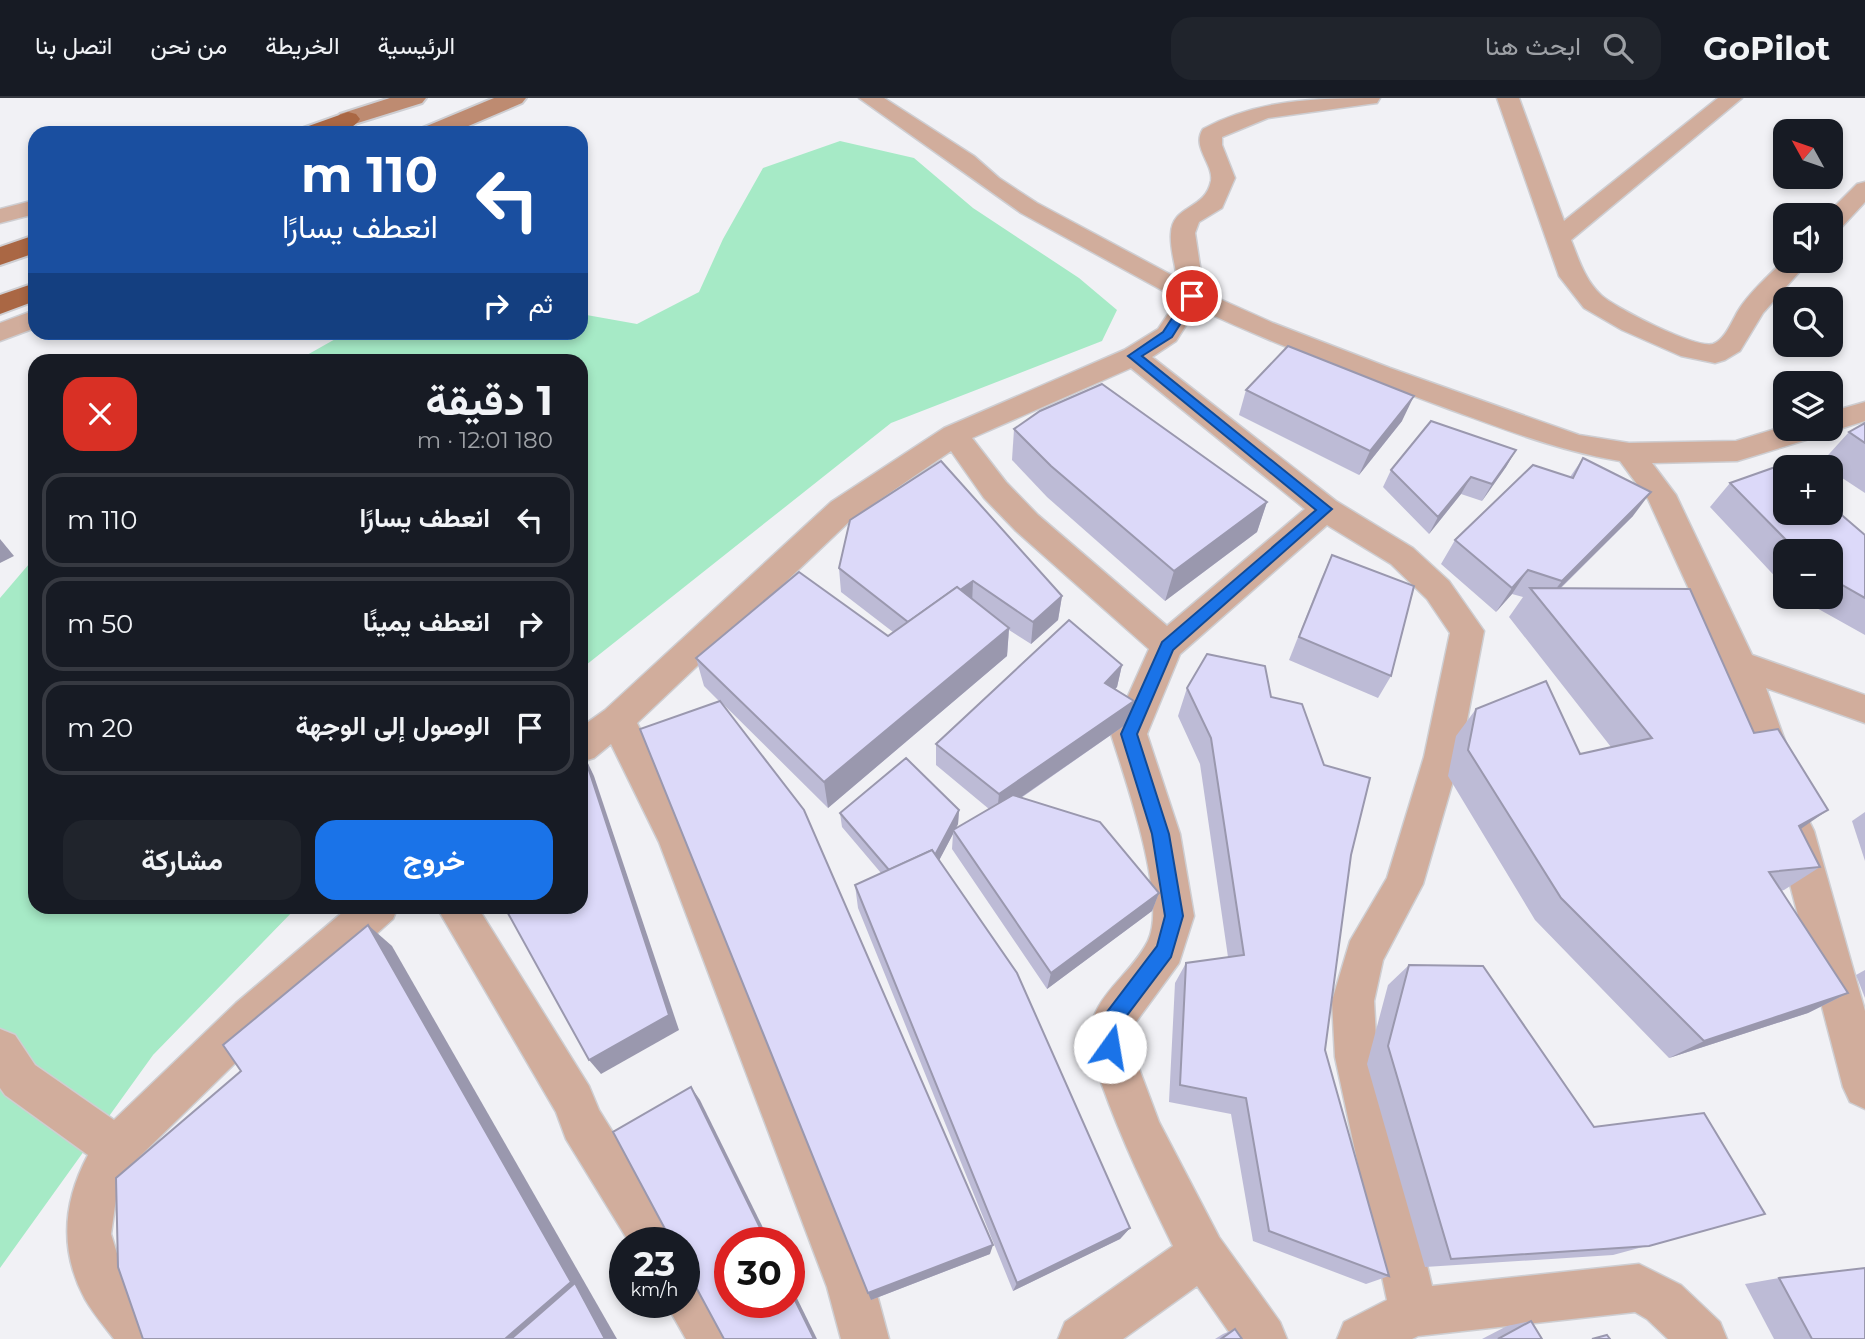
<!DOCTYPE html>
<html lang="ar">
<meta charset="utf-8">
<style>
:root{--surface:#171b24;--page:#20242c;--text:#f1f3f6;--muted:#9ea1a6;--line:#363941;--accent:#1a73e8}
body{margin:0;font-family:Montserrat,Vazirmatn,sans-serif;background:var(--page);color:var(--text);direction:rtl;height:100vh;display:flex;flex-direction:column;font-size:26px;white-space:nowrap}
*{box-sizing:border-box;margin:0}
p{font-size:23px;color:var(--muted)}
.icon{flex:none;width:38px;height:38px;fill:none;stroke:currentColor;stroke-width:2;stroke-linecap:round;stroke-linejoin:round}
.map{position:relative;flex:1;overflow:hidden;direction:ltr}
.panel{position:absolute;left:28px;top:256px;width:560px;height:560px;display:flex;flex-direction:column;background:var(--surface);border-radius:21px;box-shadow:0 4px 10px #0003;direction:rtl}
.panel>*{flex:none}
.guide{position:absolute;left:28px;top:28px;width:560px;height:214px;border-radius:21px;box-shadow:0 4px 10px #0003;direction:rtl;background:#1a4fa0;color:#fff;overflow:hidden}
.needle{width:46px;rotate:310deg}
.controls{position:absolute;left:1773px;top:21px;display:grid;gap:14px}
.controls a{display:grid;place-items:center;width:70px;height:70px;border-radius:14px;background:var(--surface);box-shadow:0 4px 10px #0003;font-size:35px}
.speed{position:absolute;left:609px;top:1129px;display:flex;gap:14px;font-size:35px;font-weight:700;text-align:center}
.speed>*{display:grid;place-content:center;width:91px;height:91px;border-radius:50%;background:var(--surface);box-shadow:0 4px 10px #0003;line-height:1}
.speed small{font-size:18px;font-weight:400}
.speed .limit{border:10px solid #d22;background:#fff;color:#111}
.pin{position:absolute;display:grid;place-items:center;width:60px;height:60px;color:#fff;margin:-30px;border:4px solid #fff;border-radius:50%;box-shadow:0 2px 7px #0007}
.me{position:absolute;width:77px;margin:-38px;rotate:13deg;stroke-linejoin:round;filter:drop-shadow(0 0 5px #0008)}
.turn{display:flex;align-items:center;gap:24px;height:147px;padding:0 35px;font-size:32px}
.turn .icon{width:91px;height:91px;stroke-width:2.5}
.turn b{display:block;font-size:49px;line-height:60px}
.then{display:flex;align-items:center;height:66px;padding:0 35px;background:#0003;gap:14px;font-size:26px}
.round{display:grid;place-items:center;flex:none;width:74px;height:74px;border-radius:21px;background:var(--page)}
.head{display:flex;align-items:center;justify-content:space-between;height:119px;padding:0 35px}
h1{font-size:42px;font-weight:700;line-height:52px}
.action{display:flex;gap:14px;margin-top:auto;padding:14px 35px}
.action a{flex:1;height:80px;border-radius:21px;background:var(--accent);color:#fff;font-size:28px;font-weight:700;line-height:80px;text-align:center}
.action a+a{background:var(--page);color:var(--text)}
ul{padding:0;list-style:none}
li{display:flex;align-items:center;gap:21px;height:94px;margin:0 14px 10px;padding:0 21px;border:4px solid var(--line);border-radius:21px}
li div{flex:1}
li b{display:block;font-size:26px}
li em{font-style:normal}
header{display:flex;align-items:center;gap:42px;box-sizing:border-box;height:98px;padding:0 35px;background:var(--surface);border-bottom:2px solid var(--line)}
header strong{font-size:33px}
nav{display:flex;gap:38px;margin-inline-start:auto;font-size:24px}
.search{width:490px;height:63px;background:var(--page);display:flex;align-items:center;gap:18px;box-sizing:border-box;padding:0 24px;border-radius:21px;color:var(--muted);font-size:26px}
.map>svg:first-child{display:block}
</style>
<header>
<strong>GoPilot</strong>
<div class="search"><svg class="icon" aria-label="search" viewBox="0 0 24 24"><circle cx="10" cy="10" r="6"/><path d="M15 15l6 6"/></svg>ابحث هنا</div>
<nav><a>الرئيسية</a><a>الخريطة</a><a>من نحن</a><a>اتصل بنا</a></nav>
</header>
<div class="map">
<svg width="1865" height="1241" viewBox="0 0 1865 1241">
<rect width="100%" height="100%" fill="#f1f1f5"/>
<g fill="#a6eac6">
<polygon points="840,43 914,60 973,110 1079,180 1117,212 1102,243 891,325 581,571 581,262 298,262 346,235 581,234 581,216 637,226 699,194 723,141 763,70"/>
<polygon points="35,459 35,808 297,809 153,957 0,1170 0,500"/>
</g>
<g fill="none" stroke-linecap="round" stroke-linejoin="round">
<defs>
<g id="minor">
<path d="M859 0H884L974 58 999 80 1037 105 1177 180C1175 166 1170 150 1171 136 1172 106 1205 113 1211 83 1214 66 1191 49 1203 31 1258 1 1318 0 1380 0L1377 5 1369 6 1268 20 1222 39V47L1235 80 1222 110 1199 124 1195 135 1204 194 1273 225 1390 270 1579 337 1629 345 1736 343 1785 328V331H1830V314L1865 304V323L1830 334 1823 332 1819 338 1747 360 1737 363 1652 365 1676 397 1752 557 1865 597V625L1766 590 1798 679 1793 690 1780 695 1767 690 1723 566 1648 401 1620 363C1558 353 1504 331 1446 310 1362 279 1278 248 1197 210L1176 243 1152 259 1336 403 1413 450 1449 483 1484 533 1460 659 1423 786 1383 862 1374 903 1377 959 1432 1188 1639 1166 1681 1187 1720 1224 1727 1241H1668L1647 1221 1635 1214 1418 1238 1412 1241H1337L1344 1224 1387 1202 1335 959 1332 903 1350 843 1387 780 1424 659 1450 535 1427 501 1391 466 1327 427 1180 556 1147 636 1180 736 1194 818 1179 865 1133 928 1131 949 1159 1024 1219 1139 1280 1224 1287 1241H1234L1197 1188 1123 1241H1058L1065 1224 1173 1148C1147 1095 1122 1043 1102 987 1098 975 1089 960 1089 947 1088 898 1129 881 1148 843 1168 801 1125 681 1111 636L1149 551 1016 433 984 400 951 353 853 420 637 625 696 741 875 1189 889 1241H841L827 1189 659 744 611 646 594 660 581 664V629L605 612 831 404 944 330 1124 252 1158 231 1178 201 1021 115ZM1131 270 1305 411 1167 528 1038 417 1006 384 972 340Z"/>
<path d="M1497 0H1519L1564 123 1718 0H1742L1571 142C1579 162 1585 182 1601 197 1615 210 1696 251 1713 246 1725 242 1732 223 1738 213 1750 193 1770 177 1785 161L1809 163 1763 215 1740 253 1725 262 1715 265 1681 258 1622 232 1584 210 1559 178Z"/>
<polygon points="1865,84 1865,104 1839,132 1830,134 1830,117 1826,117 1857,86"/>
<polygon points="35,102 35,116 0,125 0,111"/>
<polygon points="35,212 35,230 0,243 0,225"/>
<polygon points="1795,716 1808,721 1814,733 1865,913 1865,1011 1850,1004 1843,989 1776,733 1782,721"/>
<path d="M350 808H398L393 821 266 935 132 1066 117 1094 111 1136 122 1172 160 1224 167 1241H114C104 1228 93 1215 85 1201 59 1153 63 1104 88 1057L5 997 0 990V931L15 937 35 967 114 1022 236 905Z"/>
<polygon points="436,808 477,808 589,988 599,1012 671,1128 678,1144 629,1144 566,1041 556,1014"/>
<polygon points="684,1168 701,1175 731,1224 738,1241 686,1241 665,1204 684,1204"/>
</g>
<g id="secondary">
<polygon points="390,0 426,0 422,5 348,28 340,26 336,21 340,16"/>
<polygon points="494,0 526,0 522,5 452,35 419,35 422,30"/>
</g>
<g id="trunk">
<path d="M348 14 356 16 360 21C348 39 319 35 300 35L303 30Z"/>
<polygon points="35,137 35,155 0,167 0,149"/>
<polygon points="35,185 35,203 0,216 0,197"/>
</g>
</defs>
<use href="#minor" stroke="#ceced2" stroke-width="3"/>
<use href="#secondary" stroke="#ceced2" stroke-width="4"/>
<use href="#trunk" stroke="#ceced2" stroke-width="4"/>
<use href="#minor" fill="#d1ad9c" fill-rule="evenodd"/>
<use href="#secondary" fill="#be8b71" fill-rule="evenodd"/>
<use href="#trunk" fill="#aa6744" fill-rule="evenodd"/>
</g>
<g fill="#bdbbd6">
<polygon points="1246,292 1402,323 1359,377 1239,317"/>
<polygon points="1865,325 1865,395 1830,372 1830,369 1826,369 1820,366 1849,334"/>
<polygon points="1014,331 1267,404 1257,434 1165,503 1047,399 1012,362"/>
<polygon points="1516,352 1506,369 1482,403 1461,396 1429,436 1383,389 1391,372"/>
<polygon points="1583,360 1633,418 1561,490 1754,635 1820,769 1784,792 1781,793 1848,895 1808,915 1669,960 1535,822 1448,678 1456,638 1476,611 1580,656 1611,649 1509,519 1523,499 1512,496 1496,514 1441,466 1455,442 1570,379"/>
<polygon points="1730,385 1865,437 1865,537 1797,499 1830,499 1830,453 1785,453 1785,489 1710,409"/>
<polygon points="850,422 1062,498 1058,522 1031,546 1009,532 1007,558 828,710 721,604 990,1156 871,1202 719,603 704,588 696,560 888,538 893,534 841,494 839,470"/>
<polygon points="1332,457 1391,578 1378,600 1289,562 1321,481"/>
<polygon points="1122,567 1117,589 1115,591 1128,625 1021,700 1159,795 1152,813 1047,891 952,751 953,736 939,762 1130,1130 1120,1141 1013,1193 858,810 855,787 881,775 842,729 840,715 959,712 958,726 956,730 989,711 936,667 936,646"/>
<polygon points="1187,590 1271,599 1351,757 1325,952 1389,1178 1366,1186 1253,1143 1231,1016 1169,1004 1175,885 1186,865 1228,859 1200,666 1178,618"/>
<polygon points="1865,714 1865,763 1852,723"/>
<polygon points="1409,867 1594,1029 1765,1116 1613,1157 1425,1169 1367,966 1388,887"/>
<polygon points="1865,872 1865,900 1856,877"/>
<polygon points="1779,1180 1865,1241 1774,1241 1745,1186"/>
<polygon points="1531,1223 1542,1241 1482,1241 1507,1228"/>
<polygon points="1235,1231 1242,1241 1215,1241 1223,1236"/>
</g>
<g fill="#9a98ae">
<polygon points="1414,298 1402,323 1359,377 1370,353"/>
<polygon points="1516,352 1506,369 1482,403 1492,386"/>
<polygon points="1471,379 1461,396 1429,436 1438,419"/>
<polygon points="1651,394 1633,418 1544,506 1562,483"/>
<polygon points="1267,404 1257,434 1165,503 1174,473"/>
<polygon points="0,441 14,458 0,465"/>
<polygon points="1528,472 1512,496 1496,514 1512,490"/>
<polygon points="973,483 972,507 912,527"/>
<polygon points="1062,498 1058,522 1031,546 1033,524"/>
<polygon points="1009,530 1007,558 828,710 824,684"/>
<polygon points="1122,567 1117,589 1100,607 1105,585"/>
<polygon points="1134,603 1128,625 997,716 999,696"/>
<polygon points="584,657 594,678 679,932 601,976 589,962"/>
<polygon points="959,712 958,726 954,734 953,732 953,736 932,776 896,780"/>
<polygon points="1828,712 1792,737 1799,728"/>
<polygon points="1159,795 1152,813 1047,891 1051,875"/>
<polygon points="368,827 392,848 617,1241 505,1241"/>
<polygon points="1848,895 1808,915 1669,960 1704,943"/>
<polygon points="691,989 700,1002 770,1144 767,1144"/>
<polygon points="1130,1130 1120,1141 1013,1193 1017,1185"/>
<polygon points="993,1147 990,1156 871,1202 868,1195"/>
<polygon points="789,1184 817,1241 814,1241 789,1190"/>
</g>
<g fill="#dcd9f9" stroke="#9a98ae" stroke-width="2">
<polygon points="1288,248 1414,298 1370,353 1246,292"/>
<polygon points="1102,286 1267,404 1174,473 1051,368 1014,331 1040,313"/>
<polygon points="1431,323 1516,352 1492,386 1471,379 1438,419 1391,372"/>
<polygon points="1865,325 1865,345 1849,334"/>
<polygon points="1583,360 1651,394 1562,483 1528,472 1512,490 1455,442 1533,367 1573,380"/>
<polygon points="941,363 1062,498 1033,524 973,483 960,492 957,489 908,524 839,470 850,422"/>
<polygon points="1784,366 1787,369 1785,369 1785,415 1830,415 1830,407 1865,437 1865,500 1830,480 1830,453 1797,453 1730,385"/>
<polygon points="1332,457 1414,488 1391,578 1299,539"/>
<polygon points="799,474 888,538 957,489 1009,530 824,684 696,560"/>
<polygon points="1530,490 1690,491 1754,635 1778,631 1828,712 1799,728 1820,769 1769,774 1848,895 1704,943 1561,800 1468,652 1476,611 1546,583 1580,656 1652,640"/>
<polygon points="1069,522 1122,567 1105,585 1134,603 999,696 936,646"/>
<polygon points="1207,556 1265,568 1271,599 1302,606 1324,667 1370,680 1351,757 1325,952 1389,1178 1269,1133 1246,1000 1180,987 1186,865 1244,857 1211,640 1187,590"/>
<polygon points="720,603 804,712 993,1147 868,1195 640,631"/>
<polygon points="584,657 669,917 589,962 504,808 581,808 581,658"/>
<polygon points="906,660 959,712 935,757 932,752 889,772 840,715"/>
<polygon points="1013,697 1100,724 1159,795 1051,875 953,732"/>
<polygon points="932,752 1017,875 1130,1130 1017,1185 855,787"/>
<polygon points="368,827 571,1184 505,1241 143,1241 118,1169 116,1080 241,973 223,947"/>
<polygon points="1409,867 1483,868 1594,1029 1704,1015 1765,1116 1649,1148 1451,1161 1388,948"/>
<polygon points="691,989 767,1144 730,1144 730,1204 789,1204 789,1190 814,1241 724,1241 684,1167 684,1144 672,1144 613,1034"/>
<polygon points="1865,1170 1865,1241 1812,1241 1779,1180"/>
<polygon points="575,1185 605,1241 511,1241"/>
<polygon points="1531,1223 1542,1241 1498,1241"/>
<polygon points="1235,1231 1242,1241 1221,1241"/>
<polygon points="1607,1237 1610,1241 1592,1241"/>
</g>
<polygon fill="#1a73e8" stroke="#114b97" stroke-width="2" points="1188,196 1198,198 1172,239 1142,258 1332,411 1173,552 1137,636 1169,736 1183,818 1171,859 1122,924 1116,956 1110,958 1103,956 1100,949 1107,914 1157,848 1165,818 1152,736 1121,636 1162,544 1316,412 1128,258 1163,234"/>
</svg>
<div class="controls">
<a><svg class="needle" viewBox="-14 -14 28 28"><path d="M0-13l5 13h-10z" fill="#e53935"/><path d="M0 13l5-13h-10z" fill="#9ea1a6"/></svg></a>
<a><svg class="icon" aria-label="sound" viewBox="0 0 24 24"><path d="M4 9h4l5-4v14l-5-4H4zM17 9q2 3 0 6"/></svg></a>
<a><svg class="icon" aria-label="search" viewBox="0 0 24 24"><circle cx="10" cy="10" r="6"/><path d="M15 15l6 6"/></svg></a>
<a><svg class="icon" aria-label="layers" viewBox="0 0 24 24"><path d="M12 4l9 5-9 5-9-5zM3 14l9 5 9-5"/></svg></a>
<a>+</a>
<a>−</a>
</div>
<div class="speed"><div>23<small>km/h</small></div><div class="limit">30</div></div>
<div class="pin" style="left:1192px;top:198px;background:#d93025"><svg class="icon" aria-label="arrive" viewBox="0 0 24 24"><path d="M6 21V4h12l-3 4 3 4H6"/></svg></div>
<svg class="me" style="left:1110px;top:949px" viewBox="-20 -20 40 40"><circle r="19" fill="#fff"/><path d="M0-13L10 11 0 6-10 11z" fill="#1a73e8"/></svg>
<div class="guide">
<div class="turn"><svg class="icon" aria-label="left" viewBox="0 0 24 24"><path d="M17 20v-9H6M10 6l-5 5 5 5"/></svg><div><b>110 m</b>انعطف يسارًا</div></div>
<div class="then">ثم<svg class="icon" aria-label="right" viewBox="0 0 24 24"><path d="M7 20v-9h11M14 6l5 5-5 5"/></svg></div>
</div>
<section class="panel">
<div class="head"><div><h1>1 دقيقة</h1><p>180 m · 12:01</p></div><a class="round" style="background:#d93025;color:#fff"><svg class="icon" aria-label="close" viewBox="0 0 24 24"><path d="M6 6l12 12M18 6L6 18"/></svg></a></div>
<ul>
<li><svg class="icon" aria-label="left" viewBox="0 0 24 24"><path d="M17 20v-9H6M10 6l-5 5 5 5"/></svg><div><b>انعطف يسارًا</b></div><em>110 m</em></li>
<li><svg class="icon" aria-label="right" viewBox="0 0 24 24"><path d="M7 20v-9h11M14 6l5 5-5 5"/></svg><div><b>انعطف يمينًا</b></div><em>50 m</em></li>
<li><svg class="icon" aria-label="arrive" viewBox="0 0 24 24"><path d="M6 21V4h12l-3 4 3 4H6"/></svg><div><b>الوصول إلى الوجهة</b></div><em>20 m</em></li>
</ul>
<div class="action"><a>خروج</a><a>مشاركة</a></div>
</section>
</div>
